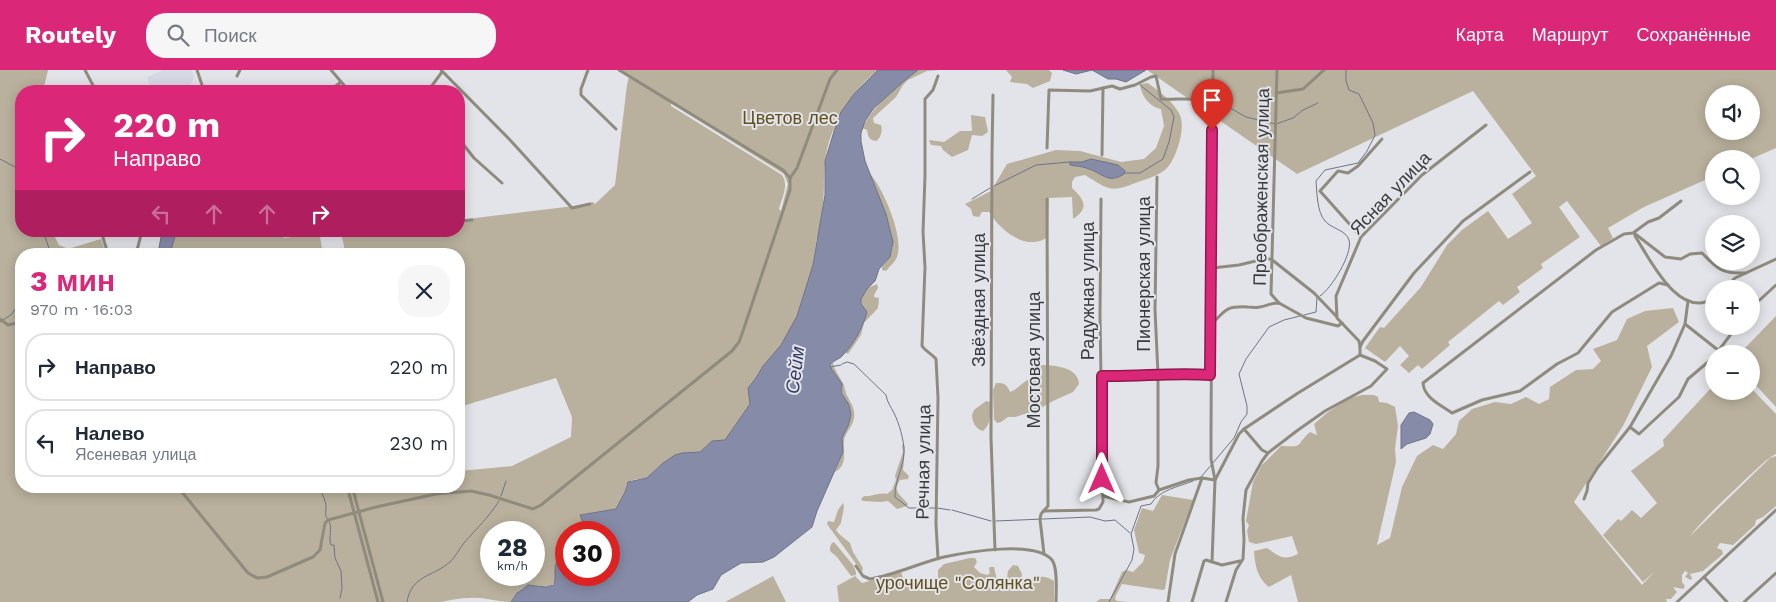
<!DOCTYPE html>
<html lang="ru">
<meta charset="utf-8">
<style>
:root{--surface:#fff;--page:#f6f6f7;--text:#1f2937;--muted:#747a83;--line:#e0e1e3;--accent:#db2777}
body{margin:0;font-family:"Work Sans",sans-serif;background:var(--page);color:var(--text);height:100vh;display:flex;flex-direction:column;font-size:19px;white-space:nowrap}
*{box-sizing:border-box;margin:0}
p{font-size:16px;color:var(--muted)}
.icon{flex:none;width:28px;height:28px;fill:none;stroke:currentColor;stroke-width:2;stroke-linecap:round;stroke-linejoin:round}
.map{position:relative;flex:1;overflow:hidden}
.side{position:absolute;left:15px;top:178px;width:450px;height:245px;display:flex;flex-direction:column;background:var(--surface);border-radius:20px;box-shadow:0 2px 12px #0003}
.side>*{flex:none}
.guide{position:absolute;left:15px;top:15px;width:450px;height:152px;border-radius:20px;box-shadow:0 2px 12px #0003;background:#db2777;color:#fff;overflow:hidden}
.fabs{position:absolute;left:1705px;top:15px;display:grid;gap:10px}
.fabs a{display:grid;place-items:center;width:55px;height:55px;border-radius:50%;background:var(--surface);box-shadow:0 2px 12px #0003;font-size:25px}
.speed{position:absolute;left:480px;top:451px;display:flex;gap:10px;font-size:25px;font-weight:700;text-align:center}
.speed>*{display:grid;place-content:center;width:65px;height:65px;border-radius:50%;background:var(--surface);box-shadow:0 2px 12px #0003;line-height:1}
.speed small{font-size:12px;font-weight:400}
.speed .limit{border:8px solid #d22;background:#fff;color:#111}
.pin{position:absolute;display:grid;place-items:center;width:42px;height:42px;color:#fff;margin:-51px -21px;border-radius:50% 50% 50% 0;rotate:-45deg;box-shadow:0 0 5px #0007}
.pin .icon{rotate:45deg}
.me{position:absolute;width:55px;margin:-28px;rotate:0deg;stroke-linejoin:round;filter:drop-shadow(0 0 4px #0008)}
.turn{display:flex;align-items:center;gap:18px;height:105px;padding:0 15px;font-size:22px}
.turn .icon{width:65px;height:65px;stroke-width:2.5}
.turn b{display:block;font-size:35px;line-height:42px}
.lanes{display:flex;align-items:center;height:48px;padding:0 15px;background:#0003;justify-content:center;gap:25px;direction:ltr}
.lanes .off{opacity:.35}
.round{display:grid;place-items:center;flex:none;width:52px;height:52px;border-radius:20px;background:var(--page)}
.summary{display:flex;align-items:center;justify-content:space-between;height:85px;padding:0 15px}
h1{font-size:30px;font-weight:700;line-height:38px;color:var(--accent)}
ul{padding:0;list-style:none}
li{display:flex;align-items:center;gap:15px;height:68px;margin:0 10px 8px;padding:0 5px;border:2px solid var(--line);border-radius:20px}
li div{flex:1}
li b{display:block;font-size:19px}
li em{font-style:normal}
header{display:flex;align-items:center;gap:30px;box-sizing:border-box;height:70px;padding:0 25px;background:var(--accent);color:#fff}
header strong{font-size:24px}
nav{display:flex;gap:28px;margin-inline-start:auto;font-size:18px}
.search{width:350px;height:45px;background:var(--page);display:flex;align-items:center;gap:12px;box-sizing:border-box;padding:0 18px;border-radius:20px;color:var(--muted);font-size:19px}
.map>svg:first-child{display:block}
</style>
<header>
<strong>Routely</strong>
<div class="search"><svg class="icon" aria-label="search" viewBox="0 0 24 24"><circle cx="10" cy="10" r="6"/><path d="M15 15l6 6"/></svg>Поиск</div>
<nav><a>Карта</a><a>Маршрут</a><a>Сохранённые</a></nav>
</header>
<div class="map">
<svg width="1776" height="532" viewBox="0 0 1776 532">
<rect width="100%" height="100%" fill="#e3e4e9"/>
<polygon fill="#d6d8e4" points="163,0 192,0 194,7 189,20 151,21 147,7"/>
<g fill="#b9b19d" fill-rule="evenodd">
<path d="M0 0H48L43 21H21V161H52L59 175 68 179 101 169 106 184H21V416H459V401L512 396 571 367 572 347 556 308 459 337V184H344V176L341 163 320 167 323 184H170L175 166 174 161H282L284 168 338 161H459V150L574 136 593 132 595 134 615 115 627 15 629 6 619 0H878C851 22 829 56 825 92 823 108 825 125 822 142L830 146 817 168 812 201 797 246 781 275 763 296 756 308 748 318 750 334 725 370 712 371 700 382 682 383 675 385 663 393 647 408 632 410 626 415 625 422 616 439 601 443 582 444 584 458 579 462H566V484L559 488 555 513C541 524 528 501 511 532 497 532 484 527 470 528 461 528 450 530 441 532H0ZM671 33 784 104 788 114 781 141 779 139C782 128 789 115 782 105L671 36ZM491 462H534V505H491Z"/>
<path d="M918 0H940L927 1 908 10 903 15 896 27 873 48 874 53 881 55C883 60 881 68 876 71 869 70 868 67 867 60L862 58C875 34 896 16 918 0Z"/>
<polygon points="1006,0 1049,0 1052,3 1050,11 1033,18 1027,14 1010,12 1012,7"/>
<path d="M1147 0H1776V78L1751 89H1714V106L1644 137 1608 158 1613 168 1601 176 1567 131 1559 137 1580 167 1541 194 1543 198 1517 217 1520 222 1503 235 1499 231 1448 272 1450 275 1422 299 1418 295 1409 303 1400 295 1409 286 1400 276 1385 292 1365 278 1380 257 1384 258 1421 217 1447 175 1462 160 1488 141 1508 169 1532 153 1512 124 1536 106 1473 21 1297 104ZM1714 24H1751V61H1714Z"/>
<path d="M1148 13C1160 22 1173 31 1180 45 1186 58 1176 90 1166 99 1159 105 1147 109 1138 112 1130 115 1117 121 1109 118 1101 116 1092 109 1085 105L1075 107 1072 112V118C1084 129 1090 138 1073 149L1072 127 1049 128 1048 167C1026 182 1001 161 989 142H982L979 147 973 146 971 139 965 134 991 121 1007 94 1056 80 1080 81 1121 92 1144 89 1156 78 1164 56 1161 39C1149 37 1141 25 1140 14Z"/>
<polygon points="971,45 985,47 988,62 982,66 972,65 968,80 952,87 943,80 941,76 931,75 929,70 944,72 960,61 972,61"/>
<path d="M871 105C884 120 906 171 896 189 894 193 889 197 886 201L882 200V197C886 192 890 187 892 180 896 165 877 122 871 105Z"/>
<polygon points="878,203 876,210 868,218 877,214 878,218 874,225 874,227 879,228 878,238 864,253 861,265 848,284 845,282 844,284 820,254"/>
<path d="M1673 238 1679 252 1647 276 1652 297 1623 356 1574 432 1642 515 1655 501 1643 512 1603 465 1618 449 1621 451 1632 440 1641 448 1657 433 1631 401 1664 376 1663 370 1711 318 1717 325 1721 321H1751V318L1776 344V384C1766 389 1757 399 1749 406 1728 426 1707 445 1689 467L1770 388 1776 386V436L1763 447 1756 450 1755 455 1733 475 1720 473 1717 478 1722 480 1723 484 1703 501 1690 504 1692 508 1691 510 1685 507 1688 503 1685 501 1682 505V512L1685 516 1683 519 1673 517 1677 522 1671 529H1666L1667 532H1298L1291 505 1269 517C1257 508 1255 495 1254 481L1267 478C1280 487 1283 491 1298 484L1292 466 1256 474 1249 472 1247 461 1249 455 1246 451 1253 412 1262 395 1281 376C1306 377 1294 376 1310 362L1317 365 1314 354 1328 342 1350 328 1362 325H1374L1378 327 1379 332 1387 333 1395 337 1398 356 1395 379 1396 392 1377 475 1390 468 1402 417 1417 386 1433 375 1443 379 1456 364 1459 351 1472 339 1495 332 1511 334 1526 327 1539 334 1549 329 1550 317 1576 300 1593 299 1601 291 1593 279 1617 270 1627 249 1645 241Z"/>
<polygon points="1776,246 1776,337 1751,310 1751,284 1747,284 1744,279"/>
<path d="M833 292C834 300 839 305 843 313 845 317 845 323 848 327 850 332 854 337 854 342 856 355 845 361 844 371 843 383 848 395 835 402L843 382 841 371 843 317 830 297Z"/>
<path d="M1038 295C1052 295 1078 296 1079 314L1073 322 1055 330 1037 340 1015 347H1008L1001 352 997 353 994 349 993 320 996 313C1004 313 1007 314 1010 322 1018 319 1021 313 1030 309L1033 298Z"/>
<path d="M986 331 990 332C990 344 992 353 983 361 976 359 972 352 972 345L974 340Z"/>
<path d="M904 374 905 379 903 400 909 406 908 409 900 410C892 422 901 425 908 434L907 436 897 439 888 431 880 432 863 431 861 429 864 426C872 427 879 422 887 424L892 420 896 410 895 406 903 382 902 375Z"/>
<polygon points="1162,425 1193,430 1170,490 1165,519 1163,520 1122,514 1116,525 1115,529 1117,531 1128,532 1096,532 1100,529 1110,529 1122,502 1126,500 1133,502 1143,492 1145,485 1139,483 1134,460 1142,438 1153,441"/>
<polygon points="843,433 844,437 841,453 836,460 839,464 850,473 853,482 863,498 862,502 827,454 828,451 834,452 838,440"/>
<polygon points="834,472 853,495 856,502 856,505 851,506 837,487 830,481 830,477 832,473"/>
<path d="M970 488H975L977 492 974 497 980 503 987 505 990 503 989 499 990 497H994L999 519 1006 514 1008 501 1013 495 1018 496 1022 504 1021 511 1030 510 1032 508C1041 506 1047 506 1054 511V532H839L837 516 855 506 862 513 901 502 904 511C920 515 921 525 938 512V500L944 494Z"/>
<polygon points="773,506 786,532 725,532"/>
</g>
<g fill="#868ba7" stroke="#6f7387">
<path d="M878 0H918L904 11 874 38 865 51 861 63V71L865 91 886 144 893 172 890 187 879 199 875 211 867 219 861 229V234L867 242C863 257 854 274 843 285 839 290 833 290 830 295L831 298 842 314V324L849 335 851 345 848 356 842 368 843 382 817 441 812 457 774 487 763 492 741 493 721 505 713 519 697 525 688 532H511L517 523 528 515 546 517 554 515C557 507 552 495 559 489 561 486 564 486 566 484V505H609V462H579L584 455 580 445 616 439 625 422 628 412 647 408 663 393 675 385 682 383 700 382 712 371 725 370 750 334 748 318 756 308 763 296 781 275 797 246 813 195 825 125V91L835 58 841 42 854 24Z"/>
<polygon points="1063,0 1146,0 1126,12 1116,9 1108,9 1092,0 1076,4"/>
<path d="M1091 89 1118 95 1125 101 1124 104C1107 115 1102 102 1086 98 1081 96 1075 96 1070 95V92H1082Z"/>
<polygon points="162,161 174,161 175,166 170,184 158,184"/>
<polygon points="1414,342 1430,350 1433,354 1430,364 1426,368 1407,374 1401,379 1401,355 1409,343"/>
</g>
<g fill="none" stroke-linecap="round" stroke-linejoin="round">
<g stroke="#6f7387" stroke-width="1">
<polyline points="1193,21 1211,24"/>
<polyline points="1215,25 1222,30 1225,35 1246,47 1276,54 1293,48 1303,40 1318,33"/>
<polyline points="0,89 17,98 21,108"/>
<polyline points="1125,103 1140,103 1163,89 1169,72 1174,47 1171,40 1140,15"/>
<polyline points="994,116 1036,95 1070,92"/>
<polyline points="972,129 990,118"/>
<polyline points="43,161 51,184"/>
<path d="M1320 226C1331 219 1353 184 1349 170 1346 160 1332 159 1325 151 1317 142 1317 123 1316 111L1325 100 1358 93 1367 81 1375 65 1373 53 1359 24 1349 20 1346 11V0"/>
<polyline points="1304,245 1316,242 1317,228"/>
<polyline points="0,252 12,244 21,230"/>
<path d="M842 294 847 292 854 294 886 325C887 332 891 337 894 343 899 353 904 370 904 381 904 397 894 412 895 427L909 438H936"/>
<polyline points="830,297 841,295"/>
<polyline points="1201,407 1234,368 1241,352 1247,344 1247,336 1239,304 1246,289 1269,257 1284,250 1300,246"/>
<path d="M318 416C321 422 326 430 326 437 326 443 324 444 328 450"/>
<polyline points="501,426 506,411"/>
<polyline points="937,438 950,440"/>
<polyline points="952,440 991,451"/>
<path d="M329 451C333 458 328 467 331 475H334L335 488 341 501 342 518 340 528"/>
<polyline points="996,451 1090,447 1105,451 1115,450 1130,463"/>
<path d="M407 532C411 505 433 507 450 492 456 486 459 479 464 473 476 459 489 447 499 431"/>
<path d="M1109 532 1132 490 1134 479 1131 464 1141 436 1151 434C1159 420 1178 417 1193 411"/>
</g>
<g stroke="#8f8b7e" stroke-width="3">
<polyline points="85,0 96,21"/>
<polyline points="197,0 204,21"/>
<polyline points="331,0 349,21"/>
<polyline points="441,0 511,71 572,138 590,134"/>
<polyline points="588,0 581,19 581,25 616,59"/>
<polyline points="1277,0 1271,224 1279,233"/>
<polyline points="237,6 240,0"/>
<polyline points="329,21 341,12"/>
<polyline points="428,21 442,2"/>
<polyline points="1276,23 1303,19 1324,0"/>
<polyline points="993,25 992,83 991,368 995,480"/>
<polyline points="459,69 474,88 502,113"/>
<path d="M1047 78 1049 20 1090 21 1112 16 1120 19 1135 15 1151 7 1156 6 1161 29C1179 31 1201 23 1212 40"/>
<polyline points="1102,85 1103,18"/>
<polyline points="1157,107 1155,240 1158,304 1158,396 1156,413 1159,420"/>
<polyline points="790,108 797,98 830,9 837,0"/>
<polyline points="459,151 472,150"/>
<polyline points="101,161 108,184"/>
<path d="M1634 163 1665 187 1681 189 1690 184 1702 183C1718 200 1723 204 1746 203"/>
<path d="M1635 166C1650 189 1679 251 1714 228"/>
<polyline points="1361,167 1320,121 1338,101 1348,103 1358,96 1382,69"/>
<polyline points="136,184 142,161"/>
<polyline points="1212,198 1239,195 1264,189 1271,189 1314,223 1336,246"/>
<path d="M1668 215 1659 213 1612 242 1578 283 1557 294 1520 321 1482 330 1452 343C1441 335 1424 328 1423 313L1596 180 1624 164 1633 163 1648 152 1659 148 1681 131"/>
<polyline points="1724,219 1735,208 1776,189"/>
<polyline points="1751,238 1776,215"/>
<polyline points="0,249 8,255 21,252"/>
<path d="M1212 254C1226 239 1226 236 1248 237 1252 237 1257 238 1260 237 1267 236 1270 233 1279 233L1306 248 1338 256 1342 253"/>
<polyline points="1685,254 1723,284"/>
<polyline points="1360,277 1359,271 1337,248 1336,226 1361,167 1422,105 1486,55"/>
<polyline points="1716,284 1737,256"/>
<path d="M1101 305C1137 307 1174 302 1210 305"/>
<polyline points="1630,357 1639,364 1679,327 1688,309 1714,287"/>
<polyline points="1268,383 1262,380 1244,359 1298,323 1360,285 1360,277 1363,271 1414,203 1463,151 1530,102"/>
<polyline points="177,416 248,503 257,508 267,507 313,487 320,480 325,453 328,450 376,437 436,424 471,421 489,425 533,439 541,435 732,281 739,272 743,261 790,120 790,108 783,100 619,0"/>
<polyline points="347,416 378,532"/>
<polyline points="352,416 383,532"/>
<polyline points="1103,426 1129,432 1154,426 1159,420 1189,410 1202,408 1215,410 1239,364 1244,359"/>
<polyline points="1584,429 1587,421 1588,413 1598,397 1630,357 1671,286 1685,254 1688,231"/>
<polyline points="1043,441 1096,440 1099,439 1103,432 1100,245 1101,129"/>
<polyline points="1044,484 1040,449 1041,444 1048,436 1047,129"/>
<path d="M938 489 936 454 938 328 936 289C931 283 926 282 922 276L925 197 923 162 925 106V29L933 20 938 6"/>
<polyline points="1212,492 1215,410 1211,389 1211,365 1213,0"/>
<path d="M856 496 863 506 870 509C895 505 919 493 944 487 967 482 1036 470 1052 490 1058 498 1056 522 1056 532"/>
<polyline points="1704,507 1727,532"/>
<polyline points="1168,532 1175,484 1202,408"/>
<polyline points="1192,532 1204,491 1206,490 1222,495 1240,491"/>
<polyline points="1226,532 1236,500 1243,489 1244,470 1243,448 1246,420 1262,391 1268,383 1298,360 1325,341 1371,316 1387,299 1375,291 1360,285"/>
<polyline points="1677,532 1776,440"/>
<polyline points="1744,532 1776,503"/>
</g>
</g>
<g fill="none" stroke-linecap="round" stroke-linejoin="round">
<defs>
<path id="route" d="M1102 409V306C1138 307 1174 302 1210 305L1212 60"/>
</defs>
<use href="#route" stroke="#8e194d" stroke-width="12"/>
<use href="#route" stroke="#db2777" stroke-width="9"/>
</g>
<g text-anchor="middle" dominant-baseline="central" stroke-width="4" stroke-linejoin="round" paint-order="stroke">
<g font-size="18" fill="#61501d" stroke="#e3e4e9">
<text x="790" y="47">Цветов лес</text>
<text x="958" y="512">урочище "Солянка"</text>
</g>
<g font-size="18" fill="#393a3c" stroke="#e3e4e9">
<text transform="translate(1261 117) rotate(-89)">Преображенская улица</text>
<text transform="translate(1390 123) rotate(-46)">Ясная улица</text>
<text transform="translate(1143 204) rotate(-90)">Пионерская улица</text>
<text transform="translate(1087 221) rotate(-90)">Радужная улица</text>
<text transform="translate(978 230) rotate(-90)">Звёздная улица</text>
<text transform="translate(1033 290) rotate(-90)">Мостовая улица</text>
<text transform="translate(923 392) rotate(-89)">Речная улица</text>
</g>
<g font-size="19" font-style="italic" fill="#363b65" stroke="#e3e4e9">
<text transform="translate(795 300) rotate(-83)">Сейм</text>
</g>
</g>
</svg>
<div class="fabs">
<a><svg class="icon" aria-label="sound" viewBox="0 0 24 24"><path d="M4 9h4l5-4v14l-5-4H4zM17 9q2 3 0 6"/></svg></a>
<a><svg class="icon" aria-label="search" viewBox="0 0 24 24"><circle cx="10" cy="10" r="6"/><path d="M15 15l6 6"/></svg></a>
<a><svg class="icon" aria-label="layers" viewBox="0 0 24 24"><path d="M12 4l9 5-9 5-9-5zM3 14l9 5 9-5"/></svg></a>
<a>+</a>
<a>−</a>
</div>
<div class="speed"><div>28<small>km/h</small></div><div class="limit">30</div></div>
<div class="pin" style="left:1212px;top:60px;background:#d93025"><svg class="icon" aria-label="arrive" viewBox="0 0 24 24"><path d="M6 21V4h12l-3 4 3 4H6"/></svg></div>
<svg class="me" style="left:1102px;top:409px" viewBox="-20 -20 40 40"><path d="M0-17L14 15 0 8-14 15z" fill="#db2777" stroke="#fff" stroke-width="4"/></svg>
<div class="guide">
<div class="turn"><svg class="icon" aria-label="right" viewBox="0 0 24 24"><path d="M7 20v-9h11M14 6l5 5-5 5"/></svg><div><b>220 m</b>Направо</div></div>
<div class="lanes"><svg class="icon off" aria-label="left" viewBox="0 0 24 24"><path d="M17 20v-9H6M10 6l-5 5 5 5"/></svg><svg class="icon off" aria-label="ahead" viewBox="0 0 24 24"><path d="M12 20V5M6 11l6-6 6 6"/></svg><svg class="icon off" aria-label="ahead" viewBox="0 0 24 24"><path d="M12 20V5M6 11l6-6 6 6"/></svg><svg class="icon" aria-label="right" viewBox="0 0 24 24"><path d="M7 20v-9h11M14 6l5 5-5 5"/></svg></div>
</div>
<section class="side">
<div class="summary"><div><h1>3 мин</h1><p>970 m · 16:03</p></div><a class="round"><svg class="icon" aria-label="close" viewBox="0 0 24 24"><path d="M6 6l12 12M18 6L6 18"/></svg></a></div>
<ul>
<li><svg class="icon" aria-label="right" viewBox="0 0 24 24"><path d="M7 20v-9h11M14 6l5 5-5 5"/></svg><div><b>Направо</b></div><em>220 m</em></li>
<li><svg class="icon" aria-label="left" viewBox="0 0 24 24"><path d="M17 20v-9H6M10 6l-5 5 5 5"/></svg><div><b>Налево</b><p>Ясеневая улица</p></div><em>230 m</em></li>
</ul>
</section>
</div>
